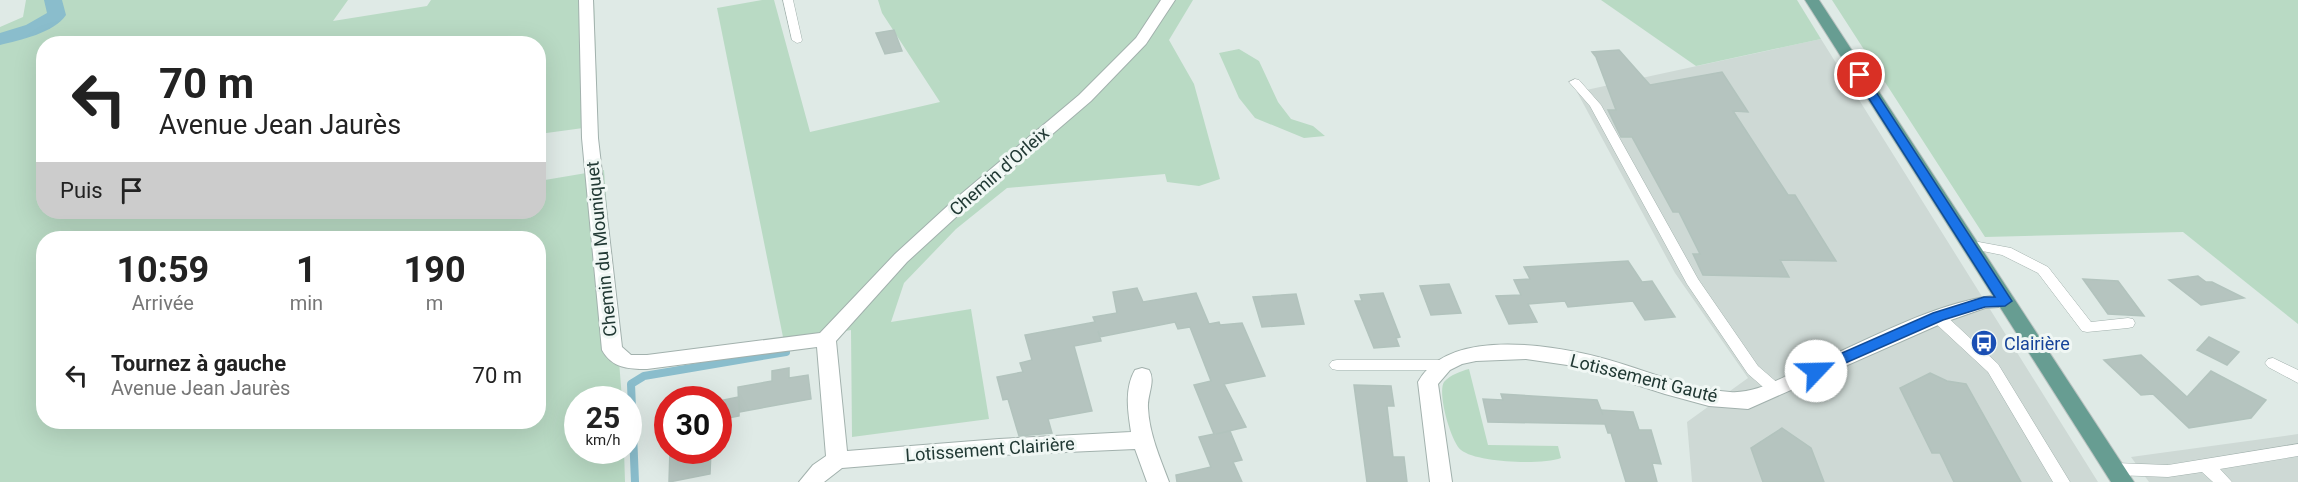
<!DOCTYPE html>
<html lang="fr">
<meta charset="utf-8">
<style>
:root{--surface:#fff;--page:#f2f2f2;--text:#222;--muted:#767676}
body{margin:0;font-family:Roboto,sans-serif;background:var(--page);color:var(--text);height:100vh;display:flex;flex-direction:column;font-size:22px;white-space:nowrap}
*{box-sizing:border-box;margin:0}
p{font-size:20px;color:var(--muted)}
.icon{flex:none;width:33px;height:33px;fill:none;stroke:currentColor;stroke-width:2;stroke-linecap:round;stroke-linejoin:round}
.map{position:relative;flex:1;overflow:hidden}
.side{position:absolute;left:36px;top:231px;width:510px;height:198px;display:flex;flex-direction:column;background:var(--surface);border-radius:24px;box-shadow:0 6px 24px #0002}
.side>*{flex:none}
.banner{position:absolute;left:36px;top:36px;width:510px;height:183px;border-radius:24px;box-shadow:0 6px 24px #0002;background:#fff;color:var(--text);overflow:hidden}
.speed{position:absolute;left:564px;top:386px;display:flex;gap:12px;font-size:30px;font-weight:700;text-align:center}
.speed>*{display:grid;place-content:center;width:78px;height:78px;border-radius:50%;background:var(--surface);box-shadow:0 6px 24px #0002;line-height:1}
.speed small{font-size:15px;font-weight:400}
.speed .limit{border:9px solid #d22;background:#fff;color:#111}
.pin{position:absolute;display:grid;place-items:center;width:51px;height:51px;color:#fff;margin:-26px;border:3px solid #fff;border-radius:50%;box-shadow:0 2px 6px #0007}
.me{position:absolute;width:66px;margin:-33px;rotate:66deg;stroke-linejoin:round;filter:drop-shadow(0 0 4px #0008)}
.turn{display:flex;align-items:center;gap:21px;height:126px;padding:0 24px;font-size:27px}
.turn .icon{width:78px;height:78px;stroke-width:2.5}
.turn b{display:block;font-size:42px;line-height:51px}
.then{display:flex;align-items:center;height:57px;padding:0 24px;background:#0003;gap:12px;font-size:22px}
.eta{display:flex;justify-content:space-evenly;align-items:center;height:102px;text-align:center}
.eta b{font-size:36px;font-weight:700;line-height:42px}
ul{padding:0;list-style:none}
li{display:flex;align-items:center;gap:18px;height:84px;padding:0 24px}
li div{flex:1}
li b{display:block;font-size:22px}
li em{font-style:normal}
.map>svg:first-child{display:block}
</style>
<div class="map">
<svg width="2298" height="482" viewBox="0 0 2298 482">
<rect width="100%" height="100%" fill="#dfeae6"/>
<g fill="#ced9d5">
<polygon points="1821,39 2098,482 1692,482 1687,422 1748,378 1675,273 1577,92"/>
<polygon points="2298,434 2298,482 2149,482 2131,457"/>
</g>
<g fill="#b9dac4" fill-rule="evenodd">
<path d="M26 0H348L333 21 427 6 431 0H594L598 126 539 134 538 44H44V212H538L539 181 604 170 622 399H578V450H624L625 482H0V27L23 17ZM44 238H538V422H44Z"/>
<polygon points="762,0 774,0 810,132 940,102 882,13 878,0 1193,0 1169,40 1194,84 1220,179 1199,186 1167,182 1165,174 1007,188 956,229 904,283 891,322 971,309 989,419 852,437 851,330 784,342 717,8"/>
<polygon points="1601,0 1797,0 1821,39 1696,66"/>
<polygon points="1832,0 2298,0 2298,324 2183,232 1985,237"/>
<polygon points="1239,49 1259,61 1278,102 1291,119 1313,126 1325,136 1304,138 1255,118 1239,98 1219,53"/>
<path d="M1469 369 1488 445 1558 446 1561 458C1542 465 1477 463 1461 450 1451 442 1437 393 1444 382 1450 375 1461 371 1469 369Z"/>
</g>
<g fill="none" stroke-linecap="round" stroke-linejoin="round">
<polyline stroke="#8abdcc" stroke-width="8" points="635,482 631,384 644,376 786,352"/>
<path fill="#8abdcc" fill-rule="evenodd" d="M44 0H62L66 15C54 33 20 40 0 45V33L26 25 47 13Z"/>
</g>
<g fill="#b5c4bf" stroke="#b2c3bd" stroke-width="1.5">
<polygon points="894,30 902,51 885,54 876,33"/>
<polygon points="1619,50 1650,85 1722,72 1748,112 1733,111 1788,195 1795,195 1836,261 1780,260 1789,277 1703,275 1693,254 1700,254 1679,212 1673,212 1632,137 1621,137 1608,110 1616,110 1596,57 1592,52"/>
<polygon points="1628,261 1642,282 1652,281 1675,317 1645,320 1633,301 1568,307 1565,301 1528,304 1537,322 1509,324 1496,296 1521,295 1514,280 1530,279 1524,267"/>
<polygon points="2198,276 2206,282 2212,282 2244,298 2201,305 2169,280"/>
<polygon points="2083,279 2118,281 2144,316 2108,314"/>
<polygon points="1449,284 1461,313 1431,315 1420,286"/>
<polygon points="1137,288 1143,302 1196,293 1209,324 1219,322 1220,325 1242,323 1265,376 1224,384 1246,427 1216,434 1230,431 1242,460 1233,462 1242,482 1177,482 1176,475 1211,467 1199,437 1214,434 1194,385 1211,381 1190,327 1178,329 1175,322 1100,337 1098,331 1101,341 1074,346 1092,411 1048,419 1052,433 1019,436 1008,399 1003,400 997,377 1023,372 1020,363 1032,360 1025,335 1095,322 1093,317 1117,313 1113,292"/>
<polygon points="1383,293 1400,337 1396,338 1399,346 1374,348 1355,301 1362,301 1360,295"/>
<polygon points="1296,294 1304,324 1262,327 1253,297"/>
<polygon points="2209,337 2239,352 2227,365 2197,350"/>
<polygon points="2141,355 2187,397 2211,371 2266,400 2251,418 2189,428 2153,394 2141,395 2104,360"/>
<polygon points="789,368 789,378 808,375 811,399 739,412 738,387 772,381 772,371"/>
<polygon points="1930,373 1947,381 1966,384 2021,482 1954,482 1940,453 1932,453 1900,388"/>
<polygon points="1354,385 1391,386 1394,406 1387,406 1393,457 1404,457 1407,482 1367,482"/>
<polygon points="1501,394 1597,400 1603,415 1601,410 1633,412 1639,430 1651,430 1661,464 1652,463 1657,482 1626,482 1611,433 1608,433 1605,424 1488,422 1483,399 1503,400"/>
<polygon points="739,397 739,416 718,420 718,401"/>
<polygon points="1782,428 1811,448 1824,482 1763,482 1751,448"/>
<polygon points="670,450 711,450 710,474 669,482"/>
</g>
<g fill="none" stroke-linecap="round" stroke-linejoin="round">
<defs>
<g id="lane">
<polygon points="783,0 793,0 802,40 801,42 797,43 792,40"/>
<polygon points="1575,79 1579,80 1601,105 1698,279 1758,366 1780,385 1783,389 1780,393 1770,393 1748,374 1687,284 1590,106 1569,82"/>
<polygon points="1968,240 2011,248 2048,267 2091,322 2128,318 2133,319 2135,323 2133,327 2128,328 2087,332 2082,331 2038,273 2002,255 1963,247 1961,244 1963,241"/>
<polygon points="1938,312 1943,313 1998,364 2070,482 2053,482 1988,372 1933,321 1931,317 1933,313"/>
<polygon points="2273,358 2298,370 2298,383 2268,367 2265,363 2268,359"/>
<polygon points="1337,360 1443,360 1448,361 1451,365 1448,369 1443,370 1337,370 1332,369 1329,365 1332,361"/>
<polygon points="2298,444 2298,456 2220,469 2232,482 2213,482 2202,472 2168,477 2115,475 2109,474 2107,469 2109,464 2115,463 2168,465"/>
</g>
<g id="street">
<path d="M579 0H593L598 138 622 347 631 355H647L820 333 895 254 954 200 1079 95 1136 38 1161 0H1175L1146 44 1091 101 966 208 907 262 836 341 847 451 999 439 1131 432C1128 412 1124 389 1135 370L1142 368 1149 370C1156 381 1147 395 1148 408 1149 433 1160 458 1169 482H1147L1135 449 999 455 842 468 824 482H799L813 465 826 456 817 347 647 369C628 369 612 368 602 350L582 138Z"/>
<path d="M2005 295 2012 296 2015 301 2012 306 1985 308 1945 322 1748 409 1709 406 1665 394 1581 367 1526 359 1476 361 1462 364 1450 370 1438 384 1452 482H1430L1418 382C1446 332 1533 343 1581 353 1632 363 1678 388 1730 392 1755 394 1778 379 1802 369 1860 344 1943 297 2005 295Z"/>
</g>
<polygon id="primary" points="1805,0 1819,0 2134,482 2111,482"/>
</defs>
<use href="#lane" stroke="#a2b1ad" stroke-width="1"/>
<use href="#street" stroke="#a2b1ad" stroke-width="2"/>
<use href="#primary" stroke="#bcc4c2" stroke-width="2"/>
<use href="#lane" fill="#fff" fill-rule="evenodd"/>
<use href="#street" fill="#fff" fill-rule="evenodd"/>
<use href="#primary" fill="#679d92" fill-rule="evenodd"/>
</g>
<polygon fill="#1a73e8" stroke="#114b97" stroke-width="1.5" points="1860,72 1865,75 2012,301 2005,306 1985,307 1943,320 1816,376 1810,375 1808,371 1810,367 1933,313 1984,297 1995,297 1854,75"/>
<defs>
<symbol id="bus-disc" viewBox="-11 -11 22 22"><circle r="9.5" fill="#1a4fb4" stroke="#f0f7f4"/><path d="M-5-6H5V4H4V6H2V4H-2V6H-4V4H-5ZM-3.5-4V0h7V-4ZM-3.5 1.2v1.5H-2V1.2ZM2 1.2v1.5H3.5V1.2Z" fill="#fff"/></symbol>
</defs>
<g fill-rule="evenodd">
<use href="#bus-disc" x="1969" y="328" width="30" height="30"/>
</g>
<g text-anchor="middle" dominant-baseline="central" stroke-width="6" stroke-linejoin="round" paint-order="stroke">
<g font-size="18" fill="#213934" stroke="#f0f7f4">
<text transform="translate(999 171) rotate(-41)">Chemin d'Orleix</text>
<text transform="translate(601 249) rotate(-96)">Chemin du Mouniquet</text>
<text transform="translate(1644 378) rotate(14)">Lotissement Gauté</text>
<text transform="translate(990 449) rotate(-4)">Lotissement Clairière</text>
</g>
<g font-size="18" fill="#164399" stroke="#f0f7f4" text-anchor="start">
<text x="2004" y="343">Clairière</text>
</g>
</g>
</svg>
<div class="speed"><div>25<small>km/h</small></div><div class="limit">30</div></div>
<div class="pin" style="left:1860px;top:75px;background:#d93025"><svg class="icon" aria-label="arrive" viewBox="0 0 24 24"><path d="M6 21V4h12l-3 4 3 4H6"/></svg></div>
<svg class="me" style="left:1816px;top:371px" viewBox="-20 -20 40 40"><circle r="19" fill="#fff"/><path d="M0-13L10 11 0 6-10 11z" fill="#1a73e8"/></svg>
<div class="banner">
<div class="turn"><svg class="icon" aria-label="left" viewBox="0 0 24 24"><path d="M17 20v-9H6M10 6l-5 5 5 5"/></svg><div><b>70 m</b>Avenue Jean Jaurès</div></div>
<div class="then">Puis<svg class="icon" aria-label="arrive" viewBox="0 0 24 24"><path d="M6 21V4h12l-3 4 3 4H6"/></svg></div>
</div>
<section class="side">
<div class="eta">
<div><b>10:59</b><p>Arrivée</p></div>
<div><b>1</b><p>min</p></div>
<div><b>190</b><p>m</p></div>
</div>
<ul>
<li><svg class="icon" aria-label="left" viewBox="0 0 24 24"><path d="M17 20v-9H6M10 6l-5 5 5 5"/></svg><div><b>Tournez à gauche</b><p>Avenue Jean Jaurès</p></div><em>70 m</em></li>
</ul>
</section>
</div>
